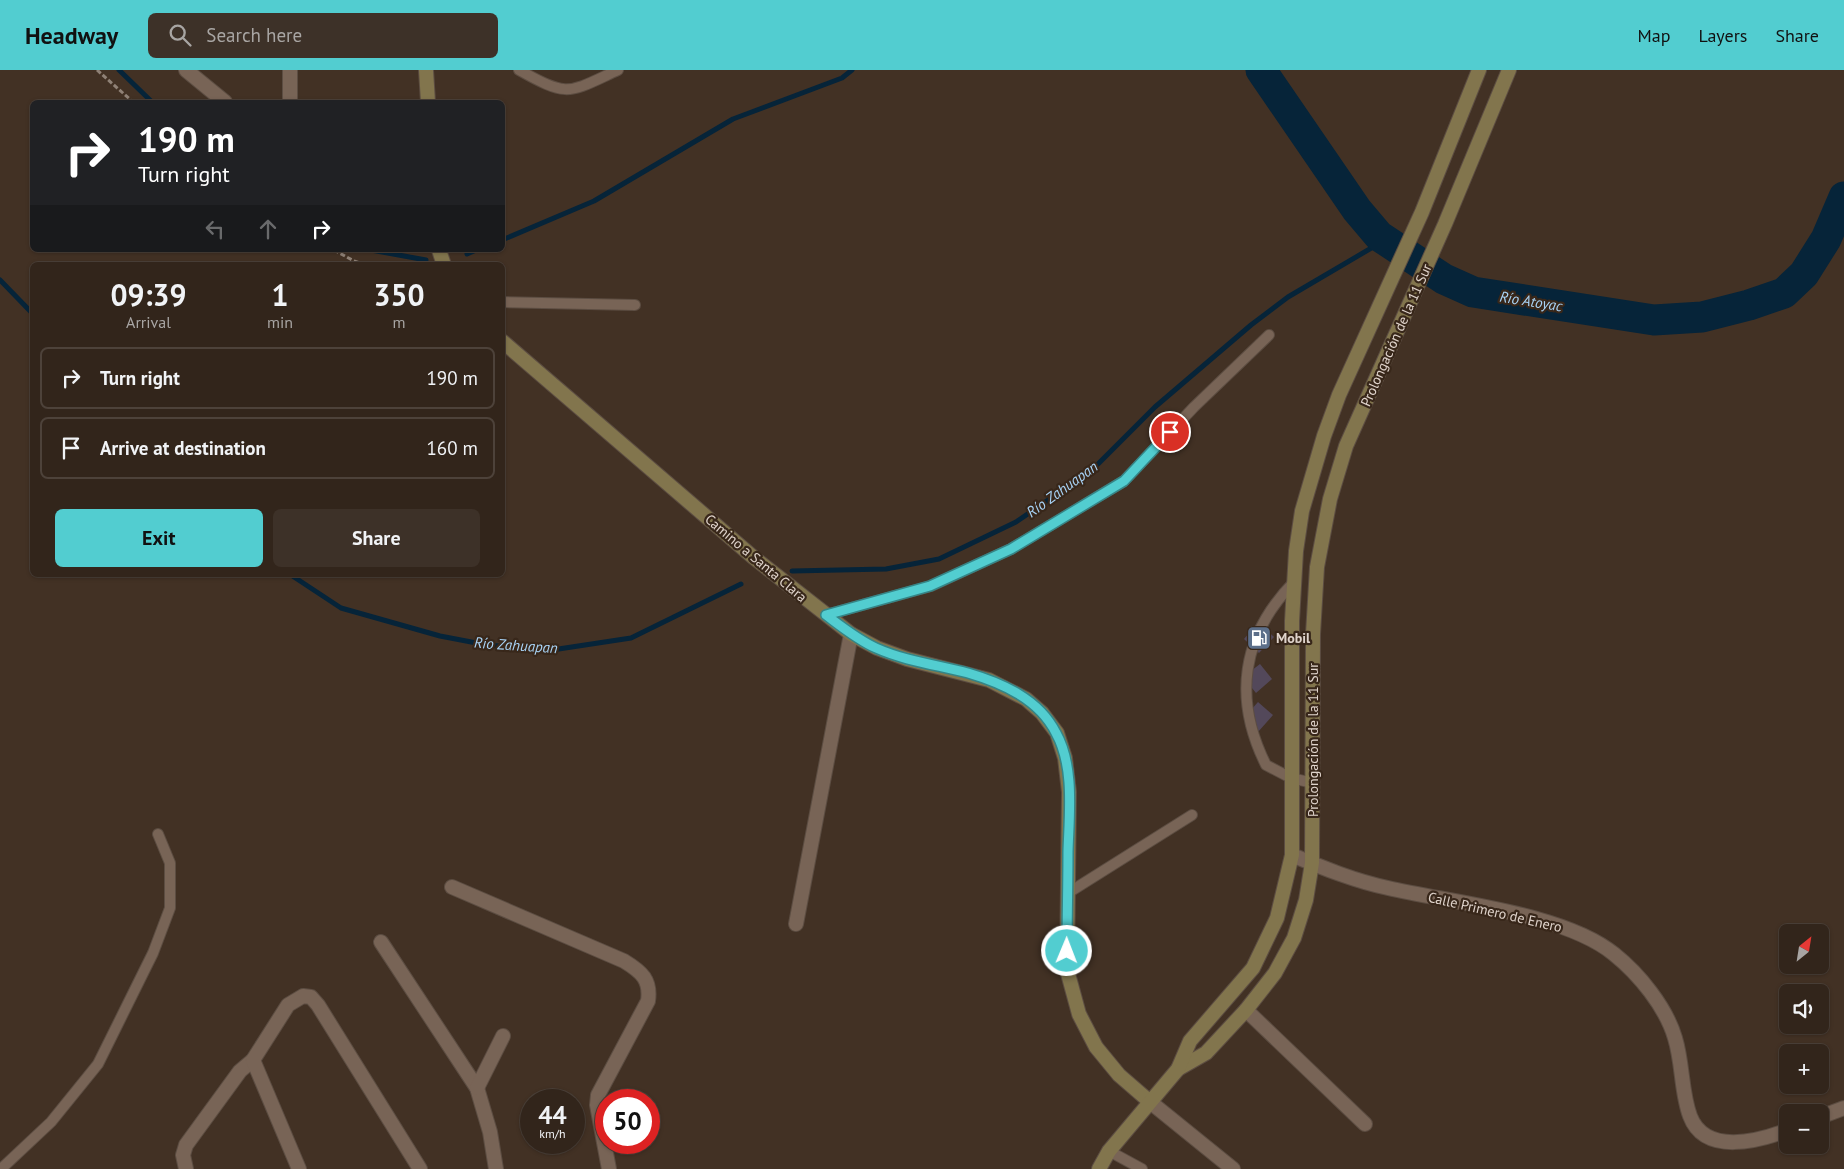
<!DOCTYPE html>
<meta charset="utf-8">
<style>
:root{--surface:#32251b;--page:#3d3128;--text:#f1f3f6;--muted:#a8a5a3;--line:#4d423a;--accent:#52cdd0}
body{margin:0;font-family:"PT Sans",sans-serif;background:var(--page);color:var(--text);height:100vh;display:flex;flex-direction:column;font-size:19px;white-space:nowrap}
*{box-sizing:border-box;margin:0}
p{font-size:16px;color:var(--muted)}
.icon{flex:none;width:28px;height:28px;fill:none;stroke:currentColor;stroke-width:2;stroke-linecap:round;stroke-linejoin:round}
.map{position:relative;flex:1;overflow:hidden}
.side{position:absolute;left:30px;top:192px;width:475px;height:315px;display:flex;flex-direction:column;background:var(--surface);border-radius:8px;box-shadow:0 1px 4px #0004,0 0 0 1px var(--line)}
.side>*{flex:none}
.hud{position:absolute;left:30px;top:30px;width:475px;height:152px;border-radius:8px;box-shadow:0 1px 4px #0004,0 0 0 1px var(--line);background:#202124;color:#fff;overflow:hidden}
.needle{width:32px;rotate:30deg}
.fabs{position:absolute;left:1779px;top:854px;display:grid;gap:10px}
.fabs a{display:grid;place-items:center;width:50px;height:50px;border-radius:8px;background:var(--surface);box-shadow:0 1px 4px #0004,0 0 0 1px var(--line);font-size:25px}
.speed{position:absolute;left:520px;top:1019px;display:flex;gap:10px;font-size:25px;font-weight:700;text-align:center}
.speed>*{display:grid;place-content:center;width:65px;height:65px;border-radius:50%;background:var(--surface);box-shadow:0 1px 4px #0004,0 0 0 1px var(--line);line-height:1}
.speed small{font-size:12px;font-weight:400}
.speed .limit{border:8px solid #d22;background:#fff;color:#111}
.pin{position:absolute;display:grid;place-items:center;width:42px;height:42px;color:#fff;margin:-21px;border:2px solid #fff;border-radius:50%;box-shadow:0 1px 5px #0007}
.me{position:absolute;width:55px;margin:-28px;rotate:1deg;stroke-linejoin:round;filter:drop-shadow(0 0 4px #0008)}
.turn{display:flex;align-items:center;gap:18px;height:105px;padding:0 25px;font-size:22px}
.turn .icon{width:65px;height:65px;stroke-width:2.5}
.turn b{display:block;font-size:35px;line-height:42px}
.lanes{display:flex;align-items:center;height:48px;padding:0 25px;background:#0003;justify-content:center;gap:25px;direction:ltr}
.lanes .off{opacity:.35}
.eta{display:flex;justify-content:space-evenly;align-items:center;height:85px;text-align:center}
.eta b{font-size:30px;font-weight:600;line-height:35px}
.primary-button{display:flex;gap:10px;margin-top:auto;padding:10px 25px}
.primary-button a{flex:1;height:58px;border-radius:8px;background:var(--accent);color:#111;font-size:20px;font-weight:600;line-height:58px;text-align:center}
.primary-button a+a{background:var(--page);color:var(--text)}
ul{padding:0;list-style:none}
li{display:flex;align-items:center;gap:15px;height:62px;margin:0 10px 8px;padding:0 15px;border:2px solid var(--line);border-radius:8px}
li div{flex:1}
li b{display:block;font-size:19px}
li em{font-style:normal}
header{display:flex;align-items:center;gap:30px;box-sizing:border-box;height:70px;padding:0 25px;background:var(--accent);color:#111}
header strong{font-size:24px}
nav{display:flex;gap:28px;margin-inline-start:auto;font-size:18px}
.search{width:350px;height:45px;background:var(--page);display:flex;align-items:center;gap:12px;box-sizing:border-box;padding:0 18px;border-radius:8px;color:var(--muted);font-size:19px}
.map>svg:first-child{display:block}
</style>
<header>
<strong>Headway</strong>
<div class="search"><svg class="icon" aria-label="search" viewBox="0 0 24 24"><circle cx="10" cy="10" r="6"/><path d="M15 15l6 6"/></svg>Search here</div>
<nav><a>Map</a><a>Layers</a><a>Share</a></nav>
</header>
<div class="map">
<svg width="1844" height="1099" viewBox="0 0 1844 1099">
<rect width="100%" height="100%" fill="#423124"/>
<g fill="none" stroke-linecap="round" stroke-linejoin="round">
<g stroke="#062439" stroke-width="5">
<polyline points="119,0 152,32"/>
<polyline points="502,170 594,131 733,49 842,8 852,0"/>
<polyline points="371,180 426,190"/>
<polyline points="467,184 476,180"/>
<polyline points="0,210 32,243"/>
<polyline points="792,501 886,499 939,489 1016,452 1092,400 1155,337 1251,255 1288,227 1385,170"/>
<polyline points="291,505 341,538 440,566 487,575 552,580 631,568 741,514"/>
</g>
<polyline stroke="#062439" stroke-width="31" points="1261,0 1357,140 1379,166 1444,209 1473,222 1654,250 1702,247 1749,235 1784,223 1804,204 1826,169 1844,127"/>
</g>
<g fill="#53485a">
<polygon points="1258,552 1274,567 1259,583 1244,569"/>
<polygon points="1260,594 1272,609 1256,623 1243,607"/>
<polygon points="1258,632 1273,645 1258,662 1244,648"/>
</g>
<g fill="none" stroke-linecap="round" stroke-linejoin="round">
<defs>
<g id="service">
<path d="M519 0C569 28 568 23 618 0"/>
<polyline points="502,232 635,235"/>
<path d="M1294 512C1241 566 1233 629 1266 695L1291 708 1313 713"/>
<polyline points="826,545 931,516 1011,479 1124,411 1194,337 1269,265"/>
<polyline points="1068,823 1192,745"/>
<polyline points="1109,1081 1142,1099"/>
<polyline points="1,1099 51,1052 98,994 153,883 170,838 170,793 158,764"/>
</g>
<g id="minor">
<polyline points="186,0 225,32"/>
<polyline points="290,0 290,32"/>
<path d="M1292 785C1323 798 1355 811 1388 818 1452 833 1564 843 1614 884 1639 904 1666 937 1675 968 1683 994 1681 1022 1690 1046 1705 1086 1759 1071 1788 1060"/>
<path d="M452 817 624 891C642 902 651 910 648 931L598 1025 597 1035 609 1099"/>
<polyline points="796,854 851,564"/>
<polyline points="381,872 477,1018 490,1062 496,1099"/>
<polyline points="1246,940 1365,1054"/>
<polyline points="477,1018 503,966"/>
<polyline points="1149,1031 1233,1099"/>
<polyline points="1820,1047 1844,1038"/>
<polyline points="186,1099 183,1085 186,1075 240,1001 253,990"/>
<polyline points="299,1099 253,990 288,935 303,926 311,927 318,935 420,1099"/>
</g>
<g id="secondary">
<polyline points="426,0 428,32"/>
<polyline points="439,180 444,195"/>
<polyline points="502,271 753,487 851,564 877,578 907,589 989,610 1026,629 1042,643 1057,663 1065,688 1069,722 1067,900 1079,944 1096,977 1119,1005 1149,1031"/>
<polyline points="1178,999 1206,983 1246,940 1275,903 1294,868 1306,830 1312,793 1313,564 1317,497 1330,429 1346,376 1445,154 1509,0"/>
<polyline points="1099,1099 1109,1081 1178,999 1190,971 1253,898 1277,848 1292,785 1292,551 1296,481 1302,441 1324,366 1339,325 1422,142 1479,0"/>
</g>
</defs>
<use href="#service" stroke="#5c4d42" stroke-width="12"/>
<use href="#minor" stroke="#5c4d42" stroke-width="16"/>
<use href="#secondary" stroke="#5c4d42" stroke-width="16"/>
<g stroke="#8f8176" stroke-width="3" stroke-dasharray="5 2.5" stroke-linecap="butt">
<polyline points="97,0 133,32"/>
<polyline points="334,180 354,191 366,195"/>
</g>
<use href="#service" stroke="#786456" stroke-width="10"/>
<use href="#minor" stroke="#786456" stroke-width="14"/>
<use href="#secondary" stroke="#82754d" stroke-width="14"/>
</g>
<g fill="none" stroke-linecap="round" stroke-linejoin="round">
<defs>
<path id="route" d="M1067 881C1067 848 1068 815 1068 782 1069 745 1075 697 1056 663 1039 629 1002 613 968 603 937 595 905 591 876 578 858 570 842 557 826 545L930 516 1011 479 1124 411 1170 362"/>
</defs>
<use href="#route" stroke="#358587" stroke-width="12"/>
<use href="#route" stroke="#52cdd0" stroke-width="9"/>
</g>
<defs>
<symbol id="fuel-square" viewBox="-11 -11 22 22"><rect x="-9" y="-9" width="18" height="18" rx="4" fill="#5c6f8a" stroke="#38271a"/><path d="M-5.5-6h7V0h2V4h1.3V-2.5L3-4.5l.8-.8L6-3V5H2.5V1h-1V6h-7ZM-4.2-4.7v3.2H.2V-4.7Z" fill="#fff"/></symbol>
</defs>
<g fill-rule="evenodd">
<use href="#fuel-square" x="1245" y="554" width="28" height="28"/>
</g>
<g text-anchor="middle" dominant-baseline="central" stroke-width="4.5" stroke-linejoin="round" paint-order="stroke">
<g font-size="14" fill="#e0d4cc" stroke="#38271a">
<text transform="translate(1396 265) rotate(-66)">Prolongación de la 11 Sur</text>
<text transform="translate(756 488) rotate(40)">Camino a Santa Clara</text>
<text transform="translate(1313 670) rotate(-90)">Prolongación de la 11 Sur</text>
<text transform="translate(1495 842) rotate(13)">Calle Primero de Enero</text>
</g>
<g font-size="14" font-weight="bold" fill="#e0d4cc" stroke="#38271a" text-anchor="start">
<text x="1276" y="568">Mobil</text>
</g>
<g font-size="15" font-style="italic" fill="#a8d3f6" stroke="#38271a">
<text transform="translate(1531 231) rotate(9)">Río Atoyac</text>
<text transform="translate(1062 419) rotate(-36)">Río Zahuapan</text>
<text transform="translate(516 575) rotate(4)">Río Zahuapan</text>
</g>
</g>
</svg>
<div class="fabs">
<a><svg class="needle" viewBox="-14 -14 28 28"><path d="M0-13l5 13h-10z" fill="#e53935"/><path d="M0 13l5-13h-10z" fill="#a8a5a3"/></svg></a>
<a><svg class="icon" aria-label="sound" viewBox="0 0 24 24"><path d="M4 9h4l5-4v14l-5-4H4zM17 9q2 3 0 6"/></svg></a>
<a>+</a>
<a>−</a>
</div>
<div class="speed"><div>44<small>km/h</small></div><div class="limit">50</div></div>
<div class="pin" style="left:1170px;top:362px;background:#d93025"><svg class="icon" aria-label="arrive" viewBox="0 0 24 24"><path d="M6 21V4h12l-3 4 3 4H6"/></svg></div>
<svg class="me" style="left:1067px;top:881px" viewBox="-20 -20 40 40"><circle r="17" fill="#52cdd0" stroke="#fff" stroke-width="3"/><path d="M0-11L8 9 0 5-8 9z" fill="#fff"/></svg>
<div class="hud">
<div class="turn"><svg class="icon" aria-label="right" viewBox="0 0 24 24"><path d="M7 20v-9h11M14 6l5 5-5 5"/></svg><div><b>190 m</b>Turn right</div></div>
<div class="lanes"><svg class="icon off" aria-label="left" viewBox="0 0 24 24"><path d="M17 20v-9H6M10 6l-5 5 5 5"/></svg><svg class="icon off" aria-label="ahead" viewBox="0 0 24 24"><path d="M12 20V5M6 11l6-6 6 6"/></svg><svg class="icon" aria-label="right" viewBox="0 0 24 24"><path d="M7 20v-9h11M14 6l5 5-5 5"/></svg></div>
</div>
<section class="side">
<div class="eta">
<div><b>09:39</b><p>Arrival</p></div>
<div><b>1</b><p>min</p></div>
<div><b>350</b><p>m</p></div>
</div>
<ul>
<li><svg class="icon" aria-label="right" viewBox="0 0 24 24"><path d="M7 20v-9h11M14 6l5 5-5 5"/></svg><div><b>Turn right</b></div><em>190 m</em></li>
<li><svg class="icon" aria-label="arrive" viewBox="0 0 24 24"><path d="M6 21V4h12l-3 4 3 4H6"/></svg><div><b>Arrive at destination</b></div><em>160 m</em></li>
</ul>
<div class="primary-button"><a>Exit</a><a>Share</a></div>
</section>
</div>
